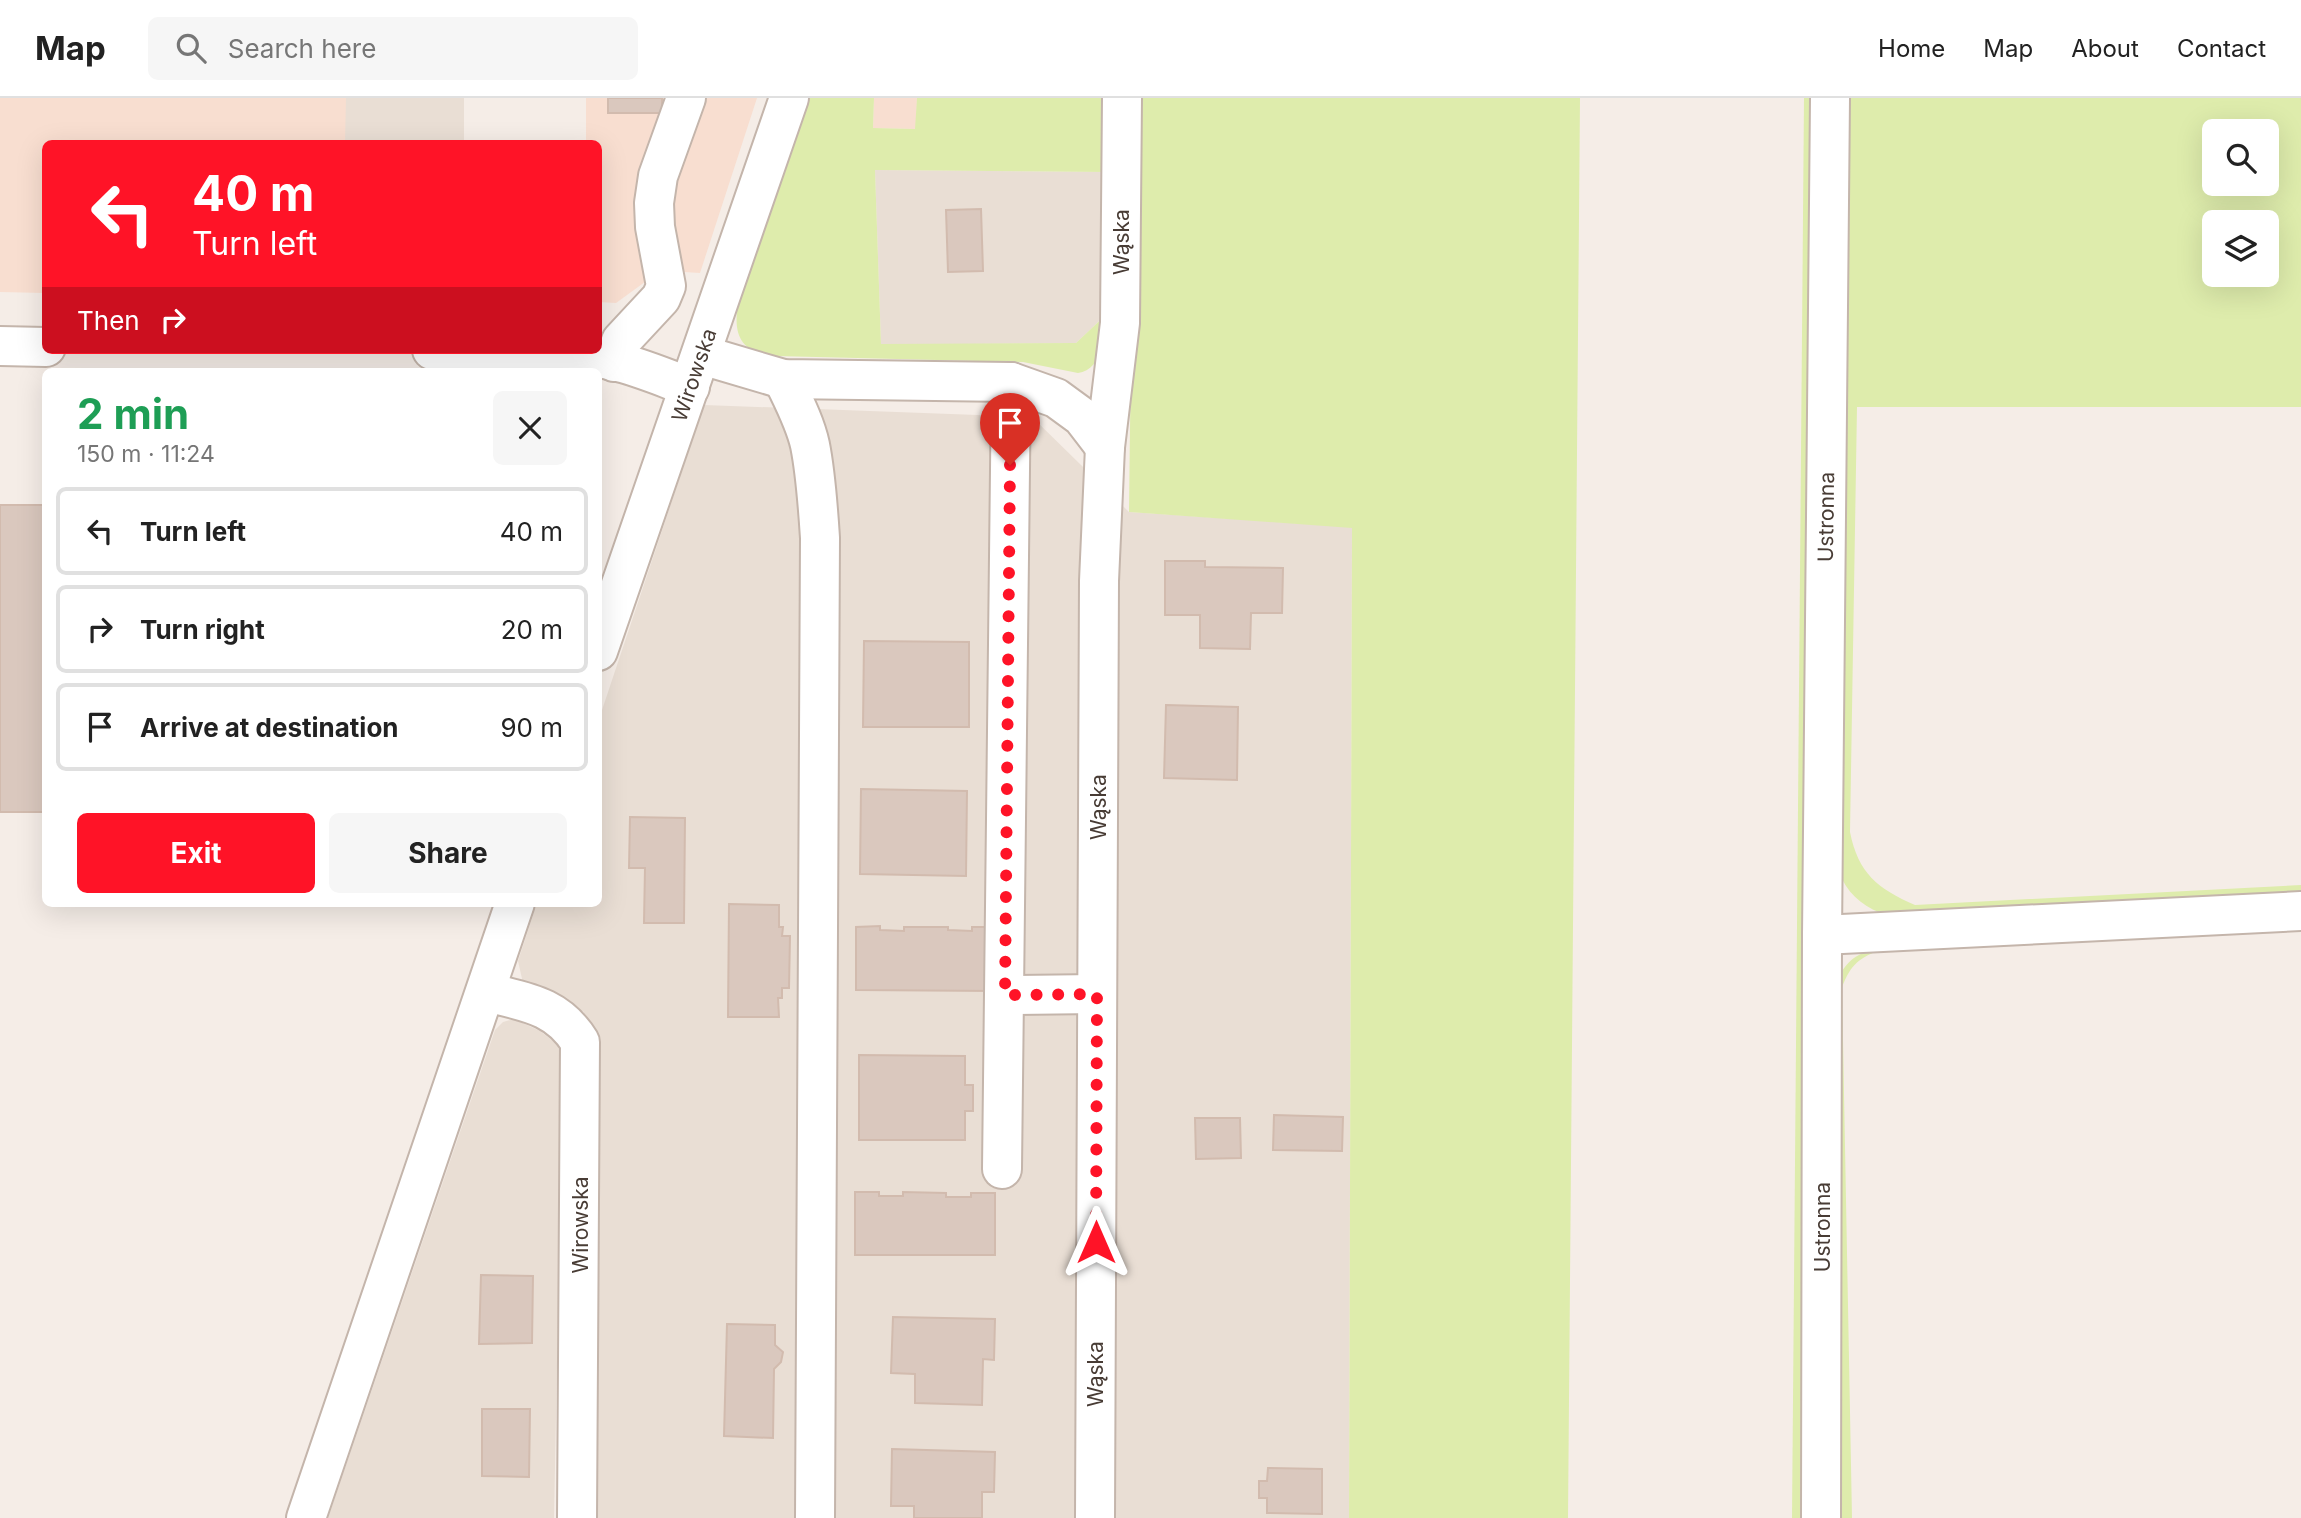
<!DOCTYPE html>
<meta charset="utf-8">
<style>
:root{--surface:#fff;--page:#f6f6f6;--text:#222;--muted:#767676;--line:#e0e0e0;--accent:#ff1327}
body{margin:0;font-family:Inter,sans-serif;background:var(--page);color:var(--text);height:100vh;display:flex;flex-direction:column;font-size:26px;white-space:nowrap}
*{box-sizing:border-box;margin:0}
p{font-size:23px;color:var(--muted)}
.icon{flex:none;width:38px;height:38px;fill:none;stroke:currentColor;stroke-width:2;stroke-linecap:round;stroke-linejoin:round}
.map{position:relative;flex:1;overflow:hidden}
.panel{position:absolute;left:42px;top:270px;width:560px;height:539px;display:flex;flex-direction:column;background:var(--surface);border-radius:10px;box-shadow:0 7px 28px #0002}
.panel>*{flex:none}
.guide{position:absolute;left:42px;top:42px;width:560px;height:214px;border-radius:10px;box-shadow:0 7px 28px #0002;background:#ff1327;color:#fff;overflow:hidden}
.controls{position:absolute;left:2202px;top:21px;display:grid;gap:14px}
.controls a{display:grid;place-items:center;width:77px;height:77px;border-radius:10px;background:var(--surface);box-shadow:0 7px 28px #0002;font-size:35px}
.pin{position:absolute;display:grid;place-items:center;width:60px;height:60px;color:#fff;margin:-72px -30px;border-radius:50% 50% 50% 0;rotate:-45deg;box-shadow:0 0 7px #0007}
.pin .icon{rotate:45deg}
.me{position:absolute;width:77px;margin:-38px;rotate:0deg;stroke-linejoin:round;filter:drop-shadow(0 0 5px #0008)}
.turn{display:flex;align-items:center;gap:24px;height:147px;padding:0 35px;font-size:32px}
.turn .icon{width:91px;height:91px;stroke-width:2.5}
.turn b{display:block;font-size:49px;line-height:60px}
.then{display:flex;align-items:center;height:66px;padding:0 35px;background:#0003;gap:14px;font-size:26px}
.round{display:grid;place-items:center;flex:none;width:74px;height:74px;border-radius:10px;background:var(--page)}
.head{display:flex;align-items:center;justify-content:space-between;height:119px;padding:0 35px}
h1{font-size:42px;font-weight:700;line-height:52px;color:#1e9e55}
.primary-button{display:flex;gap:14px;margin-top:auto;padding:14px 35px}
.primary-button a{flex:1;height:80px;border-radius:10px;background:var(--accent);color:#fff;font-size:28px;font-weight:700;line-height:80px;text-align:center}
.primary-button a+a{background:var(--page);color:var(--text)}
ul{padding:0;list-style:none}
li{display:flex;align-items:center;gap:21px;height:88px;margin:0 14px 10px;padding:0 21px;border:4px solid var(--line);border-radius:10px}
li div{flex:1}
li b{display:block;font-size:26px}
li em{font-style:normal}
header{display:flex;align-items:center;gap:42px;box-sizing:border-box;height:98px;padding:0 35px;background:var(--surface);border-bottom:2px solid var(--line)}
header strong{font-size:33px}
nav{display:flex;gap:38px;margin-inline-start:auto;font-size:24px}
.search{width:490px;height:63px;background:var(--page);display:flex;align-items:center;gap:18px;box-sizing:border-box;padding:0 24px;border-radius:10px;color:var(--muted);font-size:26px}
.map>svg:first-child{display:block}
</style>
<header>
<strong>Map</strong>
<div class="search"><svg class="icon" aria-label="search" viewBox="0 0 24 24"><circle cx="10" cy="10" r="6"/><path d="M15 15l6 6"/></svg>Search here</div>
<nav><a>Home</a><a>Map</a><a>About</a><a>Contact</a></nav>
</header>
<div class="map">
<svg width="2301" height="1420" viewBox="0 0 2301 1420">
<rect width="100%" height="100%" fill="#f5ede7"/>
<g fill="#e9ded4">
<polygon points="345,0 464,0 464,45 345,46"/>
<polygon points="875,72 1108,74 1111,212 1076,245 881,247"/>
<polygon points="704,307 1032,319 1129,414 1352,429 1349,1420 591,1420 584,914 523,885 518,863 537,805 598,805 599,621"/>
<polygon points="514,921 540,933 557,946 563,961 554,1420 328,1420 495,932 503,924"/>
</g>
<g fill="#f8ded0">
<polygon points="0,0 346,0 345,45 46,46 45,195 0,194"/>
<polygon points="586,0 757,0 700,175 652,172 649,181 616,205 599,204 598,46 586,46"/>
<polygon points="874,0 917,0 916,31 873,30"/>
</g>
<g fill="#deecac" fill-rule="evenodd">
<path d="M806 0H874L873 30 915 31 917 0H1109L1108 74 875 72 881 246 1076 245 1111 212C1105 233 1104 272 1078 275L1023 264 776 258C746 255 734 243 737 213Z"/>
<polygon points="1134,0 1580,0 1568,1420 1349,1420 1352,430 1129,414"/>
<polygon points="1804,0 1815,0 1805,1420 1792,1420"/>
<path d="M1843 0H2301V309H1857L1850 734C1858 775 1878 791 1915 807L2301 787V799L1887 817C1867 811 1851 799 1842 781ZM2214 33H2266V86H2214ZM2214 124H2266V177H2214Z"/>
<path d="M1882 851C1859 860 1851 866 1842 889L1852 1420H1840L1838 880C1849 860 1860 853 1882 851Z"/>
</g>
<g fill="#dac8be" stroke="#d2bbae" stroke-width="2">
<rect x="608" y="0" width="54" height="15"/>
<polygon points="981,111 983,173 948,174 946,112"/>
<rect x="0" y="407" width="46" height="307"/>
<polygon points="1165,463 1205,463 1205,469 1283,470 1282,515 1251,515 1250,551 1200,550 1200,517 1165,517"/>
<polygon points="864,543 969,544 969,629 863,629"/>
<polygon points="1166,607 1238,609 1237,682 1164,680"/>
<polygon points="861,691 967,693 966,778 860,776"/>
<polygon points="630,719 685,720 684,825 644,825 645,770 629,770"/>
<polygon points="729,806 779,807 779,829 783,829 782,838 790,838 789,890 782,890 782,900 778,900 779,919 728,919"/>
<polygon points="880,828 880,832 904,833 904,829 948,829 948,832 972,833 972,829 996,829 995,893 856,892 856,829"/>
<polygon points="859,957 965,958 965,987 973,987 973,1013 965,1013 965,1042 859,1042"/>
<polygon points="1274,1017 1343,1019 1342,1053 1273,1052"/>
<polygon points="1195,1020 1240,1020 1241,1060 1196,1061"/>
<polygon points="855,1094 879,1094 879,1098 903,1098 903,1094 946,1095 946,1099 971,1099 971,1095 995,1095 995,1157 855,1157"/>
<polygon points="481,1177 533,1178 532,1245 479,1246"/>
<polygon points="893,1219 995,1221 994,1262 983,1261 982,1307 915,1305 915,1276 891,1275"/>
<polygon points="727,1226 775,1227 775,1247 783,1254 781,1264 774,1271 773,1340 724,1338"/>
<polygon points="482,1311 530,1311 529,1379 482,1378"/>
<polygon points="892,1351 995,1354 994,1394 982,1394 982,1420 914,1420 914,1408 891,1408"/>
<polygon points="1268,1370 1322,1371 1322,1416 1267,1415 1267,1400 1259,1400 1259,1383 1267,1383"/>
</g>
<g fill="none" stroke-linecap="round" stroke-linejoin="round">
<defs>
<g id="minor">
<polyline points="0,248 46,249"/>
<path d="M432 252C491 253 557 251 614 263 640 269 665 280 690 289"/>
<polyline points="702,257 783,281 1011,284 1056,300 1082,319 1105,349"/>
<polyline points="614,264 621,243 661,200 666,188 655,129 654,105 658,78 686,0"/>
<path d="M783 281C793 302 805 324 810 347 816 377 818 409 820 440L815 1420"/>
<polyline points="598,553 789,0"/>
<polyline points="1822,837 2301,813"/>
<path d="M486 894C525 904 557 907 580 944L577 1420"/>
<polyline points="1005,897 1097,896"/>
<polyline points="1002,1071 1011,284"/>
<polyline points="306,1420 515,805"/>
<polyline points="1095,1420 1099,483 1105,349 1120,225 1122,0"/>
<polyline points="1821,1420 1822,837 1830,0"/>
</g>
</defs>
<use href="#minor" stroke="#c4b5ab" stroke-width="42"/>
<use href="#minor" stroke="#fff" stroke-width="38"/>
</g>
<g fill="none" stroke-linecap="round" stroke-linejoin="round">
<polyline stroke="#ff1327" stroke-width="12" stroke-dasharray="0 21.6" points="1010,367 1005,897 1097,896 1096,1144"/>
</g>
<g text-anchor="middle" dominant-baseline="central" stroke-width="5" stroke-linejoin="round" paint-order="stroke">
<g font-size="21" fill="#483c35" stroke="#fff">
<text transform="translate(1121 144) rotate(-90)">Wąska</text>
<text transform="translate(694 277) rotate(-71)">Wirowska</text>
<text transform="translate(1826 419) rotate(-89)">Ustronna</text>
<text transform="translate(1098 709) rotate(-90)">Wąska</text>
<text transform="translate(580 1127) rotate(-90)">Wirowska</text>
<text transform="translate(1822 1129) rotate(-90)">Ustronna</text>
<text transform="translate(1095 1276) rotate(-90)">Wąska</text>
</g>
</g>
</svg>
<div class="controls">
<a><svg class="icon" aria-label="search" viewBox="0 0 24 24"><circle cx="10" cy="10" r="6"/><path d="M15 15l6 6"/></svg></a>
<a><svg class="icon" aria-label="layers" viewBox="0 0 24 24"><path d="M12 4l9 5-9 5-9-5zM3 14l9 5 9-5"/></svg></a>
</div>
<div class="pin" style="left:1010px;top:367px;background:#d93025"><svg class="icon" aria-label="arrive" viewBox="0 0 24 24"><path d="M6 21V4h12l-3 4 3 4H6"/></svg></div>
<svg class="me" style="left:1096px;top:1144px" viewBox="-20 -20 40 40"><path d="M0-17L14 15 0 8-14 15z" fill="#ff1327" stroke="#fff" stroke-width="4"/></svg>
<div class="guide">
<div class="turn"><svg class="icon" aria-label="left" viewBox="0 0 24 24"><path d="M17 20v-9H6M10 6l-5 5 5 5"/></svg><div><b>40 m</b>Turn left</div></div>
<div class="then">Then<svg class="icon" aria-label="right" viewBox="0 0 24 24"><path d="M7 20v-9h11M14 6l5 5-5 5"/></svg></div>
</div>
<section class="panel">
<div class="head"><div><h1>2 min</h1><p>150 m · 11:24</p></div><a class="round"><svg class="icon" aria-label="close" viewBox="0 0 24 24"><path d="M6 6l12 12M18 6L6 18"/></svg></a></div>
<ul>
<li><svg class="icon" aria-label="left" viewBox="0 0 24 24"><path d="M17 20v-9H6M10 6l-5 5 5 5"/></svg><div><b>Turn left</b></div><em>40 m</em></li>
<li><svg class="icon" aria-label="right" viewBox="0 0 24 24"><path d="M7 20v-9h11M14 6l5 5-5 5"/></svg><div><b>Turn right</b></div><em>20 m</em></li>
<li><svg class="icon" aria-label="arrive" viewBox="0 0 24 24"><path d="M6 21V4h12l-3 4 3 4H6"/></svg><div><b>Arrive at destination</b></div><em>90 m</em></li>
</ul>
<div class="primary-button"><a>Exit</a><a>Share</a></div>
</section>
</div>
